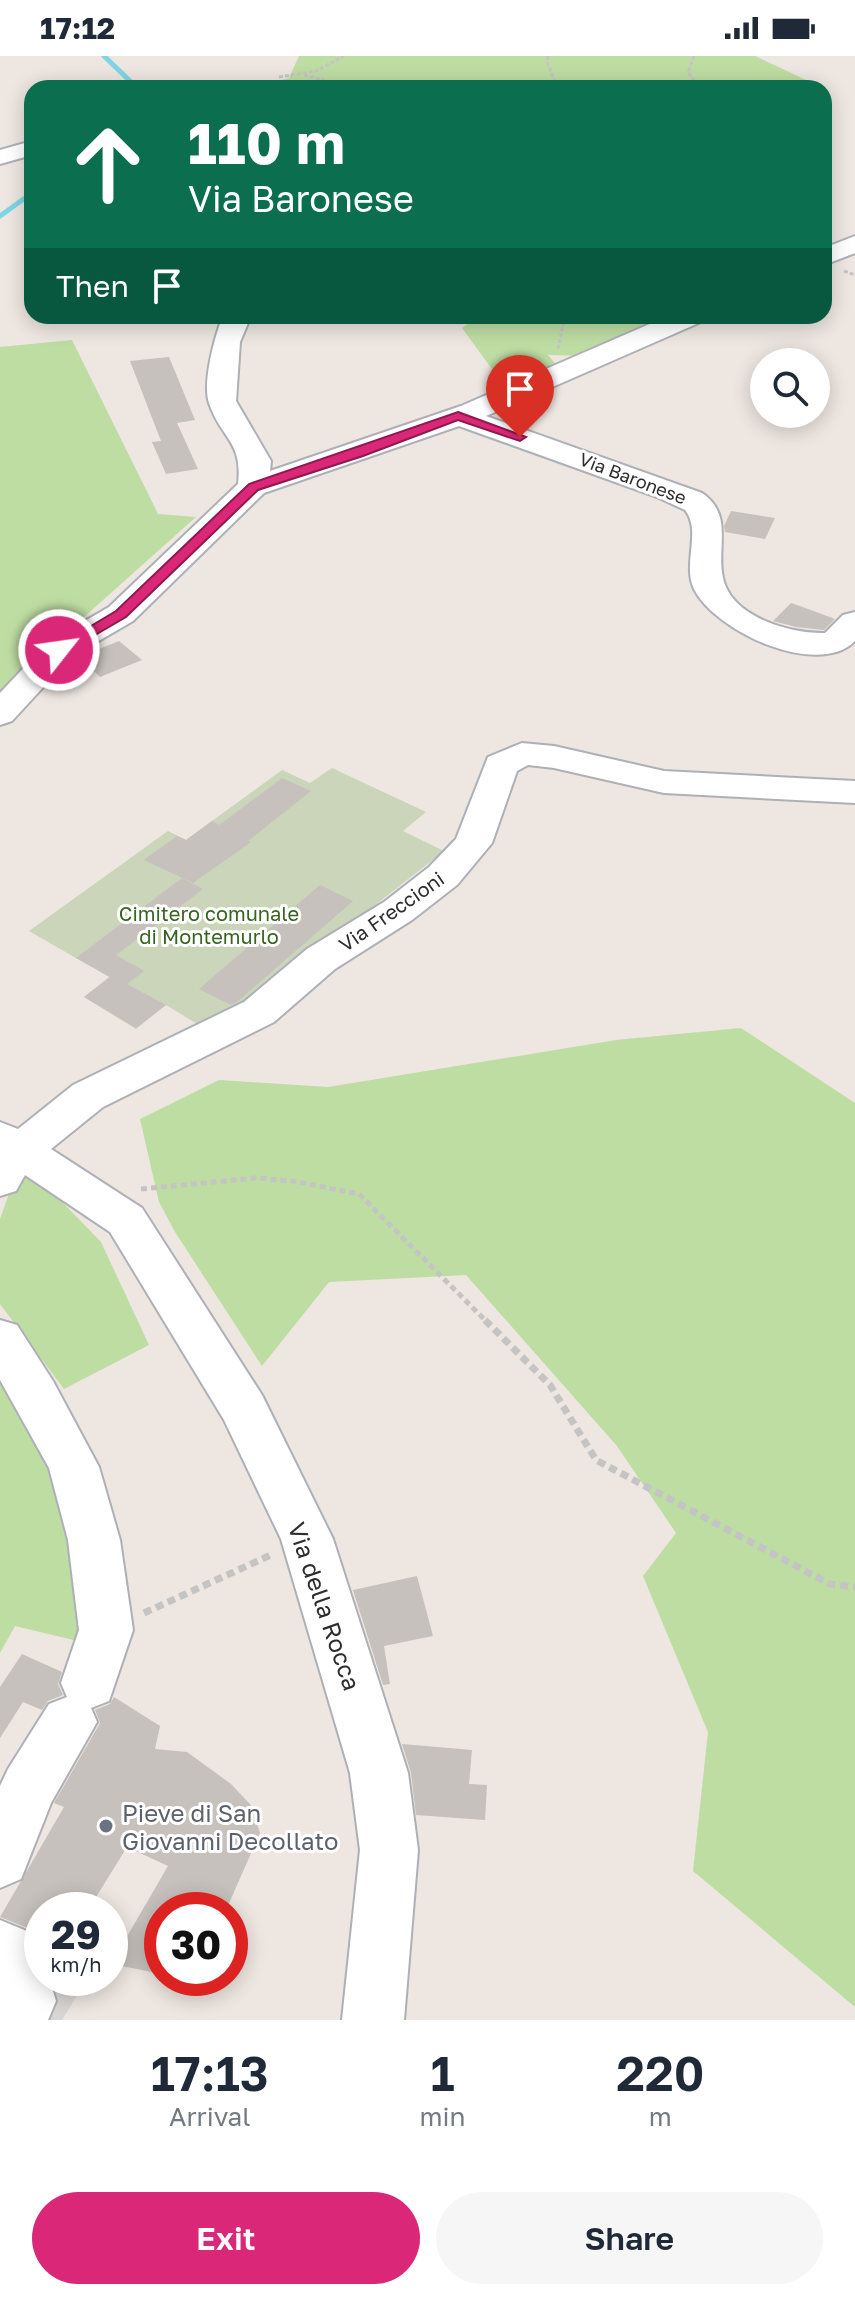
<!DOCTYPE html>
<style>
:root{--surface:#fff;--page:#f6f6f7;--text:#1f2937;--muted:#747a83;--accent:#db2777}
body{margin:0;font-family:"Golos Text",sans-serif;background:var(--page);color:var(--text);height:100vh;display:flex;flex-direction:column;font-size:30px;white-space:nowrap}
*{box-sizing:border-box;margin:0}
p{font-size:26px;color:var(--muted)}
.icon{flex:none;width:44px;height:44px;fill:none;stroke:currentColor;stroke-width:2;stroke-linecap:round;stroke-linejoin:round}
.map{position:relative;height:1964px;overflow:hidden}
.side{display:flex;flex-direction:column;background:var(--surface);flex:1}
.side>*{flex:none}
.top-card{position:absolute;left:24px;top:24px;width:808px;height:244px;border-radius:24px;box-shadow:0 4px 20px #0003;background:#0b6e4f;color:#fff;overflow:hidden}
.fabs{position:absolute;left:750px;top:292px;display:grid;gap:16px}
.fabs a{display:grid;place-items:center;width:80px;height:80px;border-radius:50%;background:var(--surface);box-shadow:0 4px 20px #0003;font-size:40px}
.speed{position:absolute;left:24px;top:1836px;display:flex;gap:16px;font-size:40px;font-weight:700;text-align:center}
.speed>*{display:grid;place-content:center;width:104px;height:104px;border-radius:50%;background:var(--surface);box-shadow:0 4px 20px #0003;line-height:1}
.speed small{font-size:20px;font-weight:400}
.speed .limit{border:12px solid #d22;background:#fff;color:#111}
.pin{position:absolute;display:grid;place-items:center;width:68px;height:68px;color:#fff;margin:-82px -34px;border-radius:50% 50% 50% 0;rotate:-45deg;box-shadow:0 0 8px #0007}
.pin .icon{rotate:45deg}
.me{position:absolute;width:88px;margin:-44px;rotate:60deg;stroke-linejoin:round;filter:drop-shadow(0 0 6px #0008)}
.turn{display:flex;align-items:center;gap:28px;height:168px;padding:0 32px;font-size:36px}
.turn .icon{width:104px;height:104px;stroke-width:2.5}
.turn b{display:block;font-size:56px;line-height:68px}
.then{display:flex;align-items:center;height:76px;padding:0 32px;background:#0003;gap:16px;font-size:30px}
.eta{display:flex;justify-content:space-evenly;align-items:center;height:136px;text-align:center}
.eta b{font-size:48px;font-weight:600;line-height:56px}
.primary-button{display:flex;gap:16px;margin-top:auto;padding:16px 32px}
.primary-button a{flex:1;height:92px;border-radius:48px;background:var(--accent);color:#fff;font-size:32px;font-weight:600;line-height:92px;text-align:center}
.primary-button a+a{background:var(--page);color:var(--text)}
.status{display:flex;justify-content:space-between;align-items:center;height:56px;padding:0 40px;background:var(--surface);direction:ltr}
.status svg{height:22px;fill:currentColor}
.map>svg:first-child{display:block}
</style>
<div class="status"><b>17:12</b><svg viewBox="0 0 49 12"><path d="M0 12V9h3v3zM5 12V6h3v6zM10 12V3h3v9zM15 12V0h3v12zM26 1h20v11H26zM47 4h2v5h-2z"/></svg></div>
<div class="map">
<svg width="855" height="1964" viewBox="0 0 855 1964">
<rect width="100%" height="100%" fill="#ede6e1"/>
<g fill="#bedda3">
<polygon points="299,0 755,0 823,32 252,32 289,22"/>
<polygon points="478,260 680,260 591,300 548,299 560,313 508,335 462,272"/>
<polygon points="72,284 158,458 196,461 0,636 0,291"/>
<polygon points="741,972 855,1047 855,1951 693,1815 708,1676 643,1520 676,1477 617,1390 466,1219 329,1226 262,1310 175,1176 159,1146 140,1063 219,1024 328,1031 616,984"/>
<polygon points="33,1116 101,1186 149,1289 64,1333 0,1248 0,1163 16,1118"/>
<polygon points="0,1320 30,1368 76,1468 86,1587 15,1570 0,1597"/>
</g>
<polygon fill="#cad5b9" points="332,712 426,756 403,775 444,795 212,977 166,949 136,973 84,941 109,921 29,875 168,775 186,784 282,714 310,727"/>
<polygon fill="#d9d6d3" points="42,1922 62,1922 82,1931 62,1964 0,1964"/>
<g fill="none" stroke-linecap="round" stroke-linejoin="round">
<g stroke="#7fd5e4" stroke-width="5">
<polyline points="104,0 130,25 129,32"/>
<polyline points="0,160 32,137"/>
</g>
</g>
<g fill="#c6c1bc">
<polygon points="169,301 195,364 177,367 198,413 166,418 152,386 161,385 130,305"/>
<polygon points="731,455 775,462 765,483 725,476 724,470"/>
<polygon points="791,547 800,550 835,563 824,574 796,571 773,565"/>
<polygon points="119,585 142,604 100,621 79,601"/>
<polygon points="282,722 311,735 248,785 251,786 193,827 144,804 177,780 186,784 212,765 219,769"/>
<polygon points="182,822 203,833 116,899 144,915 127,928 166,949 136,972 84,941 110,921 76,902"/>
<polygon points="320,829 353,845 237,946 231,949 199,933"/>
<polygon points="417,1520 433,1580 384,1590 390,1628 383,1629 353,1534"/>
<polygon points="22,1598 62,1616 58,1628 63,1639 48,1645 42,1654 23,1646 0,1682 0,1631"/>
<polygon points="114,1641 160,1670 155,1693 187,1696 231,1728 250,1748 260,1777 226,1854 162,1854 162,1918 111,1908 168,1810 127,1791 88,1854 42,1854 42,1891 35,1875 0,1861 64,1751 54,1747 100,1667 95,1654 110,1648"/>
<polygon points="402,1688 472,1694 469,1728 487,1729 485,1764 416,1759 411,1717"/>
</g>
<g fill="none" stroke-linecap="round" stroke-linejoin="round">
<defs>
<g id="minor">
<polygon points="32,85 32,99 0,108 0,94"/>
<polygon points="855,180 855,197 824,209 824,192"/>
<path d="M223 260H251L240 286 236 345 271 405 270 415 461 350 668 260H705L701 266 486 360 702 437C734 459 716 491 723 522 731 561 791 578 825 577L843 559 855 556V585C817 623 715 575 694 533 682 508 702 475 685 454L657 441 459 370 264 437 133 565 71 601 12 665 0 669V637L47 587 109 551 238 428C243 385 221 383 209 347 202 327 215 279 223 260Z"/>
<polygon points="522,687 554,690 664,715 855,725 855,747 664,737 554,712 528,709 517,715 492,787 457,829 412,864 335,913 274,966 103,1051 51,1093 142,1152 262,1339 333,1483 408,1717 418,1794 404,1964 342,1964 360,1794 350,1717 281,1483 224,1364 110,1176 25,1119 16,1135 0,1140 0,1066 18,1073 73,1029 244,946 307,893 384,846 429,811 456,783 488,701"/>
<polygon points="0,1264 17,1269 53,1325 99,1411 120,1484 133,1574 109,1645 91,1652 97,1666 51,1747 21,1823 0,1832 0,1730 8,1713 49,1648 67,1641 61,1627 79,1574 68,1484 49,1412 0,1324"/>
<polygon points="0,1864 34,1878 42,1899 42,1922 49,1922 56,1945 48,1964 0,1964"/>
</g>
</defs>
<use href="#minor" stroke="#adb0b7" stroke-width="4"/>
<g stroke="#c4c4c4" stroke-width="3" stroke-dasharray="4 2" stroke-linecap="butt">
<polyline points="548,0 547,6 558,32"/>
<polyline points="694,0 688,16 699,32"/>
<polyline points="304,19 339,28 341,32"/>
<polyline points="279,21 316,15 344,0"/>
<polyline points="844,215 855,219"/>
<polyline points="558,293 565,260"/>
</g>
<polyline stroke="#c4c4c4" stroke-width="5" stroke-dasharray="6 4" stroke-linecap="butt" points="141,1133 256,1122 293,1125 359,1138 487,1266"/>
<g stroke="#c4c4c4" stroke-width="7" stroke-dasharray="8 5" stroke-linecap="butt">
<polyline points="485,1264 550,1329 596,1404 830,1528 855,1531"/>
<polyline points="144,1557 273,1498"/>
</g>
<use href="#minor" fill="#fff" fill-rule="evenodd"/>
</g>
<polygon fill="#db2777" stroke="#8e194d" stroke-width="2" points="458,356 526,381 520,385 458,364 363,400 258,434 126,561 64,597 54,597 51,594 116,555 249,428"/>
<circle fill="#6b7280" stroke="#fff" stroke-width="3" cx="106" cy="1770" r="8"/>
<g text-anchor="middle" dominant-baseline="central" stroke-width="6" stroke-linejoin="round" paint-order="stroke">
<g font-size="18" fill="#2d2d2d" stroke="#fff">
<text transform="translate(633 422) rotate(21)">Via Baronese</text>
</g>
<g font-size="20" fill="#2d2d2d" stroke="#fff">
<text transform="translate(391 855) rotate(-35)">Via Freccioni</text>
</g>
<g font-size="20" fill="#386422" stroke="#fff">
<text x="209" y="857">Cimitero comunale<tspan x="209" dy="23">di Montemurlo</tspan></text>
</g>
<g font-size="24" fill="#2d2d2d" stroke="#fff">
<text transform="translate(325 1550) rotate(71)">Via della Rocca</text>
</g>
<g font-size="24" fill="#5b616d" stroke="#fff" text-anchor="start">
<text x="122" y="1756">Pieve di San<tspan x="122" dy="28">Giovanni Decollato</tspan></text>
</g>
</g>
</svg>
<div class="fabs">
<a><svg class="icon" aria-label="search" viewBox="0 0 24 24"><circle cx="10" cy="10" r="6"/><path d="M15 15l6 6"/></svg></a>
</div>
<div class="speed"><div>29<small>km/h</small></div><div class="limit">30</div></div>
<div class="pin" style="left:520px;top:381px;background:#d93025"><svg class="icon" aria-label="arrive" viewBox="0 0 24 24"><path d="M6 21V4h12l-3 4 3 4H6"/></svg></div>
<svg class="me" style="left:59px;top:594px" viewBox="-20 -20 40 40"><circle r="17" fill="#db2777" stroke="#fff" stroke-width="3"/><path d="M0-11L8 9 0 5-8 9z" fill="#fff"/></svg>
<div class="top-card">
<div class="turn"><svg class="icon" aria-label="ahead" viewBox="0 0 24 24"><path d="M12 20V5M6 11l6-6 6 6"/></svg><div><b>110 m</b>Via Baronese</div></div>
<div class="then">Then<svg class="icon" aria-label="arrive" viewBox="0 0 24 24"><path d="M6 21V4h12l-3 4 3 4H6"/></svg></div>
</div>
</div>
<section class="side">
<div class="eta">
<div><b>17:13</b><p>Arrival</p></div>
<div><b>1</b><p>min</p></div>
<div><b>220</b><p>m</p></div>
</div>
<div class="primary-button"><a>Exit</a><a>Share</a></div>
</section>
